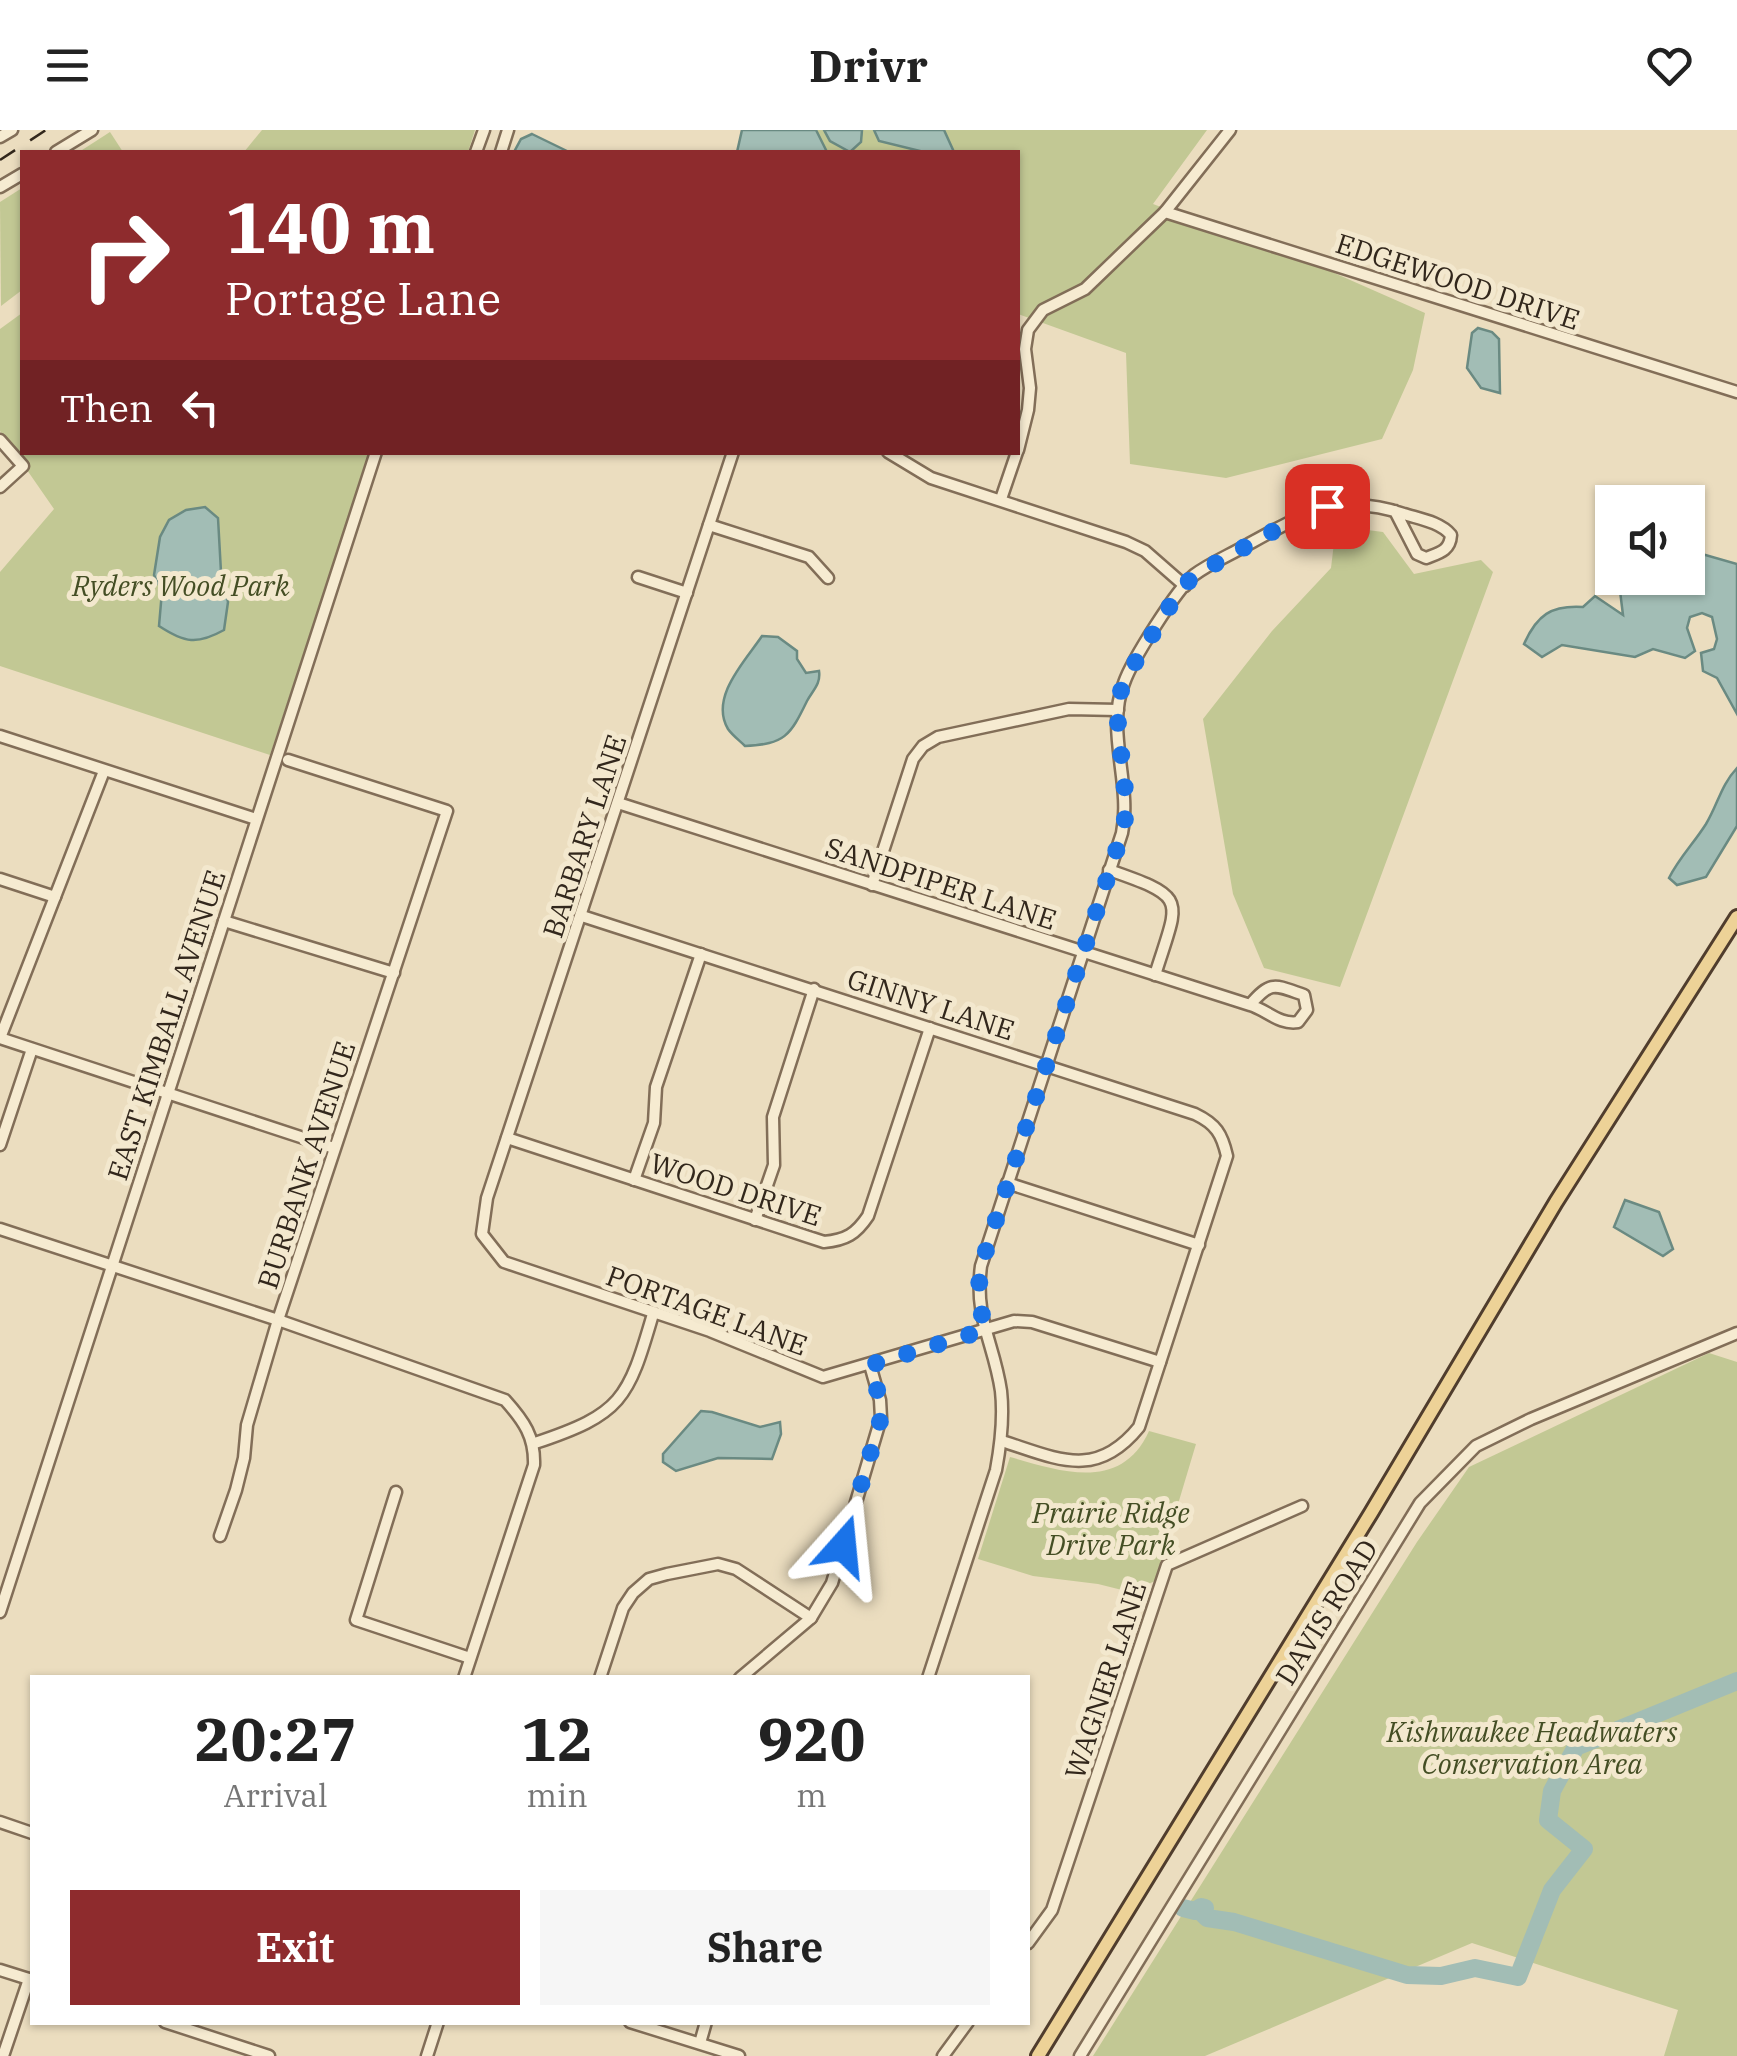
<!DOCTYPE html>
<style>
:root{--surface:#fff;--page:#f6f6f6;--text:#222;--muted:#767676;--accent:#8e2b2d}
body{margin:0;font-family:"IBM Plex Serif",serif;background:var(--page);color:var(--text);height:100vh;display:flex;flex-direction:column;font-size:38px;white-space:nowrap}
*{box-sizing:border-box;margin:0}
p{font-size:32px;color:var(--muted)}
.icon{flex:none;width:55px;height:55px;fill:none;stroke:currentColor;stroke-width:2;stroke-linecap:round;stroke-linejoin:round}
.map{position:relative;flex:1;overflow:hidden}
.side{position:absolute;left:30px;top:1545px;width:1000px;height:350px;display:flex;flex-direction:column;background:var(--surface);border-radius:0px;box-shadow:0 2px 8px #0004}
.side>*{flex:none}
.hud{position:absolute;left:20px;top:20px;width:1000px;height:305px;border-radius:0px;box-shadow:0 2px 8px #0004;background:#8e2b2d;color:#fff;overflow:hidden}
.tools{position:absolute;left:1595px;top:355px;display:grid;gap:20px}
.tools a{display:grid;place-items:center;width:110px;height:110px;border-radius:0px;background:var(--surface);box-shadow:0 2px 8px #0004;font-size:50px}
.pin{position:absolute;display:grid;place-items:center;width:85px;height:85px;color:#fff;margin:-42px;border-radius:20px;box-shadow:0 5px 15px #0006}
.me{position:absolute;width:110px;margin:-55px;rotate:18deg;stroke-linejoin:round;filter:drop-shadow(0 0 8px #0008)}
.turn{display:flex;align-items:center;gap:35px;height:210px;padding:0 40px;font-size:45px}
.turn .icon{width:130px;height:130px;stroke-width:2.5}
.turn b{display:block;font-size:70px;line-height:85px}
.then{display:flex;align-items:center;height:95px;padding:0 40px;background:#0003;gap:20px;font-size:38px}
.eta{display:flex;justify-content:space-evenly;align-items:center;height:170px;text-align:center}
.eta b{font-size:60px;font-weight:800;line-height:70px}
.cta{display:flex;gap:20px;margin-top:auto;padding:20px 40px}
.cta a{flex:1;height:115px;border-radius:0px;background:var(--accent);color:#fff;font-size:40px;font-weight:800;line-height:115px;text-align:center}
.cta a+a{background:var(--page);color:var(--text)}
header{display:flex;justify-content:space-between;align-items:center;height:130px;padding:0 40px;background:var(--surface);font-size:45px;font-weight:800}
.map>svg:first-child{display:block}
</style>
<header><svg class="icon" aria-label="menu" viewBox="0 0 24 24"><path d="M4 6h16M4 12h16M4 18h16"/></svg>Drivr<svg class="icon" aria-label="heart" viewBox="0 0 24 24"><path d="M12 20l-8-8c-3-5 5-10 8-4 3-6 11-1 8 4z"/></svg></header>
<div class="map">
<svg width="1737" height="1926" viewBox="0 0 1737 1926">
<rect width="100%" height="100%" fill="#ebddbf"/>
<g fill="#c2c894">
<polygon points="262,0 475,0 468,22 244,22"/>
<polygon points="753,0 1207,0 1153,74 1332,142 1425,183 1413,240 1382,309 1226,348 1130,334 1126,223 1018,184 1018,22 756,22"/>
<polygon points="110,2 123,22 79,22"/>
<polygon points="22,58 22,160 1,176 0,72"/>
<polygon points="22,183 22,322 370,323 270,625 0,536 0,442 54,379 0,301 0,199"/>
<polygon points="1336,396 1383,402 1414,444 1481,430 1493,442 1340,857 1264,838 1233,764 1203,589 1272,501 1331,438"/>
<polygon points="1709,1223 1737,1232 1737,1926 1664,1926 1678,1880 1472,1813 1205,1926 1093,1926 1417,1412 1469,1337"/>
<path d="M1149 1301 1196 1314 1155 1451 1130 1462 1098 1454 1033 1446 978 1429 1010 1327C1060 1341 1121 1363 1149 1301Z"/>
</g>
<g fill="#a2bdb5" stroke="#6a8a82" stroke-width="2.5">
<polygon points="742,0 816,0 827,22 737,22"/>
<polygon points="824,0 862,0 861,12 850,22 830,11"/>
<polygon points="874,0 944,0 954,22 924,22 879,11"/>
<polygon points="532,4 569,22 514,22 521,9"/>
<polygon points="1478,198 1492,202 1499,209 1500,263 1481,258 1467,238 1472,203"/>
<path d="M205 377 218 388 221 442 228 472 224 500C197 515 185 513 159 496L162 461 154 445 160 407 169 390 186 380Z"/>
<path d="M1688 420 1737 434V584L1717 548 1703 541 1701 523 1714 519 1717 509 1712 487 1702 483 1690 487 1687 498 1695 521 1685 528 1653 519 1635 527 1562 515 1542 527 1524 514C1537 485 1551 475 1583 477L1595 466 1623 485 1619 453 1624 448H1688Z"/>
<path d="M762 506 778 507 797 521V529L806 543 819 541C821 554 813 560 807 571 790 606 785 614 745 616 740 611 732 605 728 599 709 567 746 530 762 506Z"/>
<path d="M1737 638V696L1706 747 1677 755 1669 748C1679 728 1694 713 1706 694 1718 674 1721 655 1737 638Z"/>
<polygon points="1625,1070 1659,1082 1673,1119 1663,1126 1614,1097"/>
<polygon points="701,1281 712,1282 760,1297 780,1292 781,1304 772,1329 718,1328 676,1341 663,1332 663,1324"/>
</g>
<g fill="none" stroke-linecap="round" stroke-linejoin="round">
<polyline stroke="#a2bdb5" stroke-width="18" points="1183,1778 1195,1781 1201,1777 1205,1778 1203,1784 1207,1788 1234,1792 1407,1845 1441,1846 1475,1838 1518,1847 1552,1760 1584,1719 1548,1690 1552,1661 1576,1617 1737,1551"/>
<defs>
<g id="minor">
<polyline points="0,7 12,0"/>
<polyline points="56,22 92,0"/>
<polyline points="476,22 484,0"/>
<polyline points="501,22 508,0"/>
<polyline points="0,57 22,44"/>
<polyline points="1165,82 1737,262"/>
<polyline points="0,310 23,336 0,357"/>
<polyline points="1018,320 1028,280 1030,258 1025,219 1028,200 1043,180 1085,159 1165,82 1230,0"/>
<polyline points="733,322 487,1068 482,1104 504,1132 710,1201 823,1247 1014,1191 1032,1192 1160,1232"/>
<polyline points="888,322 931,348 1126,412 1145,421 1185,456"/>
<polyline points="1001,369 1017,322"/>
<polyline points="709,395 809,427 828,448"/>
<polyline points="638,447 687,463"/>
<polyline points="0,606 256,689"/>
<path d="M618 673 1250 875C1267 880 1279 895 1298 892L1307 880 1304 865C1275 855 1271 850 1250 875"/>
<path d="M1109 740C1190 768 1179 768 1155 845"/>
<polyline points="0,749 55,767"/>
<polyline points="872,755 913,629 923,616 938,607 1069,579 1118,580"/>
<path d="M582 786 1195 984C1216 994 1222 1004 1227 1026L1139 1297C1096 1350 1058 1329 1002 1311"/>
<polyline points="224,791 394,843"/>
<polyline points="0,908 334,1018"/>
<polyline points="0,908 104,641"/>
<path d="M507 1008 824 1112C846 1110 856 1104 868 1086L930 898"/>
<polyline points="0,1015 32,919"/>
<polyline points="634,1050 654,993 656,957 701,824"/>
<polyline points="1007,1053 1199,1115"/>
<polyline points="755,1090 774,1035 773,987 814,859"/>
<path d="M0 1099 278 1190 505 1270C524 1291 535 1307 534 1335L464 1548"/>
<path d="M535 1313C622 1284 628 1270 653 1184"/>
<polyline points="396,1362 356,1490 470,1528"/>
<polyline points="220,1406 236,1360 244,1328 247,1295 278,1190 447,681 288,630"/>
<polyline points="0,1482 376,322"/>
<polyline points="600,1548 623,1478 633,1463 649,1449 667,1444 718,1434 736,1439 811,1488"/>
<polyline points="740,1548 811,1488 832,1453 881,1288 880,1270 870,1235"/>
<path d="M928 1548 996 1340C1001 1313 1004 1288 1001 1261 994 1213 974 1188 981 1136L1122 703C1132 654 1105 600 1124 553 1132 530 1176 460 1194 445 1210 433 1230 425 1247 415 1303 384 1339 362 1404 384 1420 389 1440 392 1451 405 1450 421 1439 423 1426 428L1417 424 1395 381"/>
<polyline points="0,1692 32,1703"/>
<polyline points="1028,1813 1052,1780 1167,1435 1302,1376"/>
<polyline points="0,1840 32,1850"/>
<polyline points="165,1892 269,1926"/>
<polyline points="630,1892 739,1926"/>
<polyline points="700,1913 706,1892"/>
<polyline points="3,1926 29,1849"/>
<polyline points="427,1926 438,1892"/>
<polyline points="943,1926 968,1892"/>
<polyline points="1080,1926 1420,1373 1476,1316 1531,1289 1737,1203"/>
</g>
<polyline id="major" points="1038,1926 1371,1383 1556,1072 1737,787"/>
</defs>
<use href="#minor" stroke="#826e58" stroke-width="15"/>
<use href="#major" stroke="#503d2d" stroke-width="18"/>
<use href="#minor" stroke="#f6ebd1" stroke-width="10"/>
<use href="#major" stroke="#edd297" stroke-width="12"/>
<polyline stroke="#32271c" stroke-width="2.5" stroke-dasharray="18 18" stroke-linecap="butt" points="0,30 46,0"/>
</g>
<g fill="none" stroke-linecap="round" stroke-linejoin="round">
<polyline stroke="#1a73e8" stroke-width="18" stroke-dasharray="0 32.4" points="843,1416 881,1288 880,1270 870,1235 985,1200 978,1165 981,1136 1122,703 1127,679 1118,595 1118,570 1125,549 1176,466 1193,446 1304,384 1327,376"/>
</g>
<g text-anchor="middle" dominant-baseline="central" stroke-width="10" stroke-linejoin="round" paint-order="stroke">
<g font-size="28" fill="#32271c" stroke="#f3e8ce">
<text transform="translate(1458 151) rotate(18)">EDGEWOOD DRIVE</text>
<text transform="translate(584 706) rotate(-72)">BARBARY LANE</text>
<text transform="translate(941 753) rotate(18)">SANDPIPER LANE</text>
<text transform="translate(931 874) rotate(18)">GINNY LANE</text>
<text transform="translate(166 895) rotate(-72)">EAST KIMBALL AVENUE</text>
<text transform="translate(306 1035) rotate(-72)">BURBANK AVENUE</text>
<text transform="translate(736 1059) rotate(18)">WOOD DRIVE</text>
<text transform="translate(707 1180) rotate(20)">PORTAGE LANE</text>
<text transform="translate(1326 1482) rotate(-58)">DAVIS ROAD</text>
<text transform="translate(1105 1550) rotate(-72)">WAGNER LANE</text>
</g>
<g font-size="28" font-style="italic" fill="#444e24" stroke="#f3e8ce">
<text x="181" y="455">Ryders Wood Park</text>
<text x="1111" y="1382">Prairie Ridge<tspan x="1111" dy="32">Drive Park</tspan></text>
<text x="1532" y="1601">Kishwaukee Headwaters<tspan x="1532" dy="32">Conservation Area</tspan></text>
</g>
</g>
</svg>
<div class="tools">
<a><svg class="icon" aria-label="sound" viewBox="0 0 24 24"><path d="M4 9h4l5-4v14l-5-4H4zM17 9q2 3 0 6"/></svg></a>
</div>
<div class="pin" style="left:1327px;top:376px;background:#d93025"><svg class="icon" aria-label="arrive" viewBox="0 0 24 24"><path d="M6 21V4h12l-3 4 3 4H6"/></svg></div>
<svg class="me" style="left:843px;top:1416px" viewBox="-20 -20 40 40"><path d="M0-17L14 15 0 8-14 15z" fill="#1a73e8" stroke="#fff" stroke-width="4"/></svg>
<div class="hud">
<div class="turn"><svg class="icon" aria-label="right" viewBox="0 0 24 24"><path d="M7 20v-9h11M14 6l5 5-5 5"/></svg><div><b>140 m</b>Portage Lane</div></div>
<div class="then">Then<svg class="icon" aria-label="left" viewBox="0 0 24 24"><path d="M17 20v-9H6M10 6l-5 5 5 5"/></svg></div>
</div>
<section class="side">
<div class="eta">
<div><b>20:27</b><p>Arrival</p></div>
<div><b>12</b><p>min</p></div>
<div><b>920</b><p>m</p></div>
</div>
<div class="cta"><a>Exit</a><a>Share</a></div>
</section>
</div>
